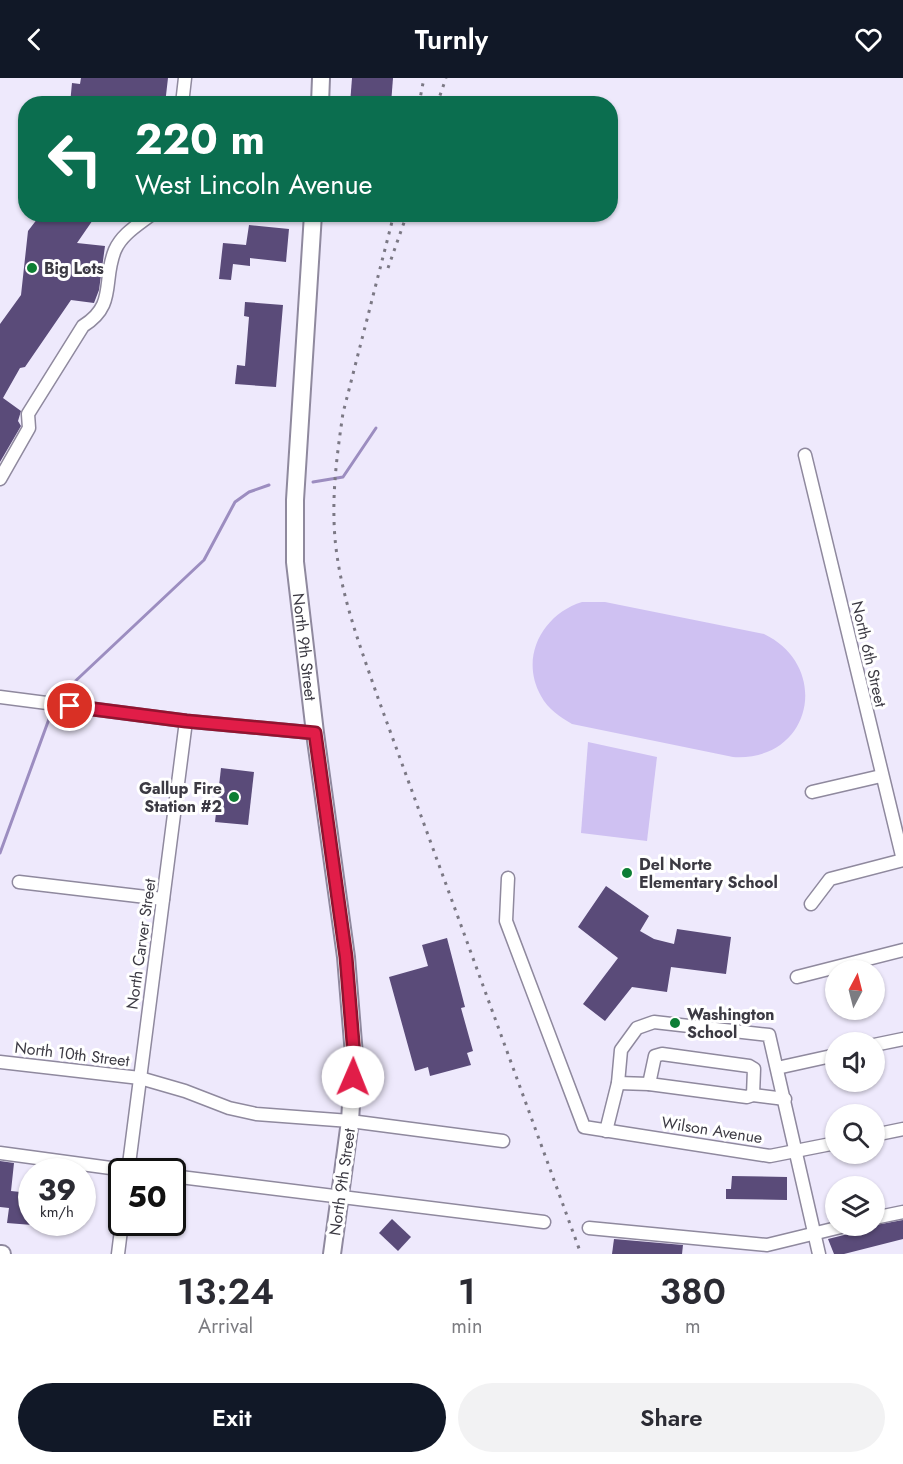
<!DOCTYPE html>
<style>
:root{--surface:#fff;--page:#f2f2f3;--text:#2b2b33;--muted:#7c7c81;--accent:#111827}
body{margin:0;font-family:Jost,sans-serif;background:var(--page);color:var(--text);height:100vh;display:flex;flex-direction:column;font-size:22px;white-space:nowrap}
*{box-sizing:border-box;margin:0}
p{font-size:20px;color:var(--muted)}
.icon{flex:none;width:33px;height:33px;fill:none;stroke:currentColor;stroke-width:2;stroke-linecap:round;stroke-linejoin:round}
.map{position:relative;height:1176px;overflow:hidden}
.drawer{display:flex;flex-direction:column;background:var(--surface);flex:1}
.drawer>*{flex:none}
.banner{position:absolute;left:18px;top:18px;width:600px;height:126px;border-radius:24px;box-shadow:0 2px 4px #0004;background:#0b6e4f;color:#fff;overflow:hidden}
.needle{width:39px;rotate:7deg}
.fabs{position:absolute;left:825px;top:882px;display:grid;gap:12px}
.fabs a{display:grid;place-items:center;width:60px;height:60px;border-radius:50%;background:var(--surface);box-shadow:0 2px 4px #0004;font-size:30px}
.speed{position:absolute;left:18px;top:1080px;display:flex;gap:12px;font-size:30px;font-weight:700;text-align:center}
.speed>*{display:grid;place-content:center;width:78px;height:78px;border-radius:50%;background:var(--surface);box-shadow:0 2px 4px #0004;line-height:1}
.speed small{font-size:15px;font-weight:400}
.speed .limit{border:3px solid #111;border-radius:9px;background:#fff;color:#111}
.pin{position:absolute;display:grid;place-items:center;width:51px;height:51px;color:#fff;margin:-26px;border:3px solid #fff;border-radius:50%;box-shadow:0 2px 6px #0007}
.me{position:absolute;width:66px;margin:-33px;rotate:1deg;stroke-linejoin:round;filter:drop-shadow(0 0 4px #0008)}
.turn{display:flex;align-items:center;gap:21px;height:126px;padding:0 18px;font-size:27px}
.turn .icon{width:78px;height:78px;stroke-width:2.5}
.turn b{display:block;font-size:42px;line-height:51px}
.eta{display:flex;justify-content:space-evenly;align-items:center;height:102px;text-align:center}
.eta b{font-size:36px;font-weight:600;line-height:42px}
.cta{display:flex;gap:12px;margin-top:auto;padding:12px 18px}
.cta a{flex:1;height:69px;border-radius:36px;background:var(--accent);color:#fff;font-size:24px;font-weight:600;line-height:69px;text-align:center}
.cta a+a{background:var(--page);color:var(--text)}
header{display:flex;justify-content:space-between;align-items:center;height:78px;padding:0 18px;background:var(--accent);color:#fff;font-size:27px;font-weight:600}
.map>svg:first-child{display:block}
</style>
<header><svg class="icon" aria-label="back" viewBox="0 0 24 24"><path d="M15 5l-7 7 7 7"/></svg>Turnly<svg class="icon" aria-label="heart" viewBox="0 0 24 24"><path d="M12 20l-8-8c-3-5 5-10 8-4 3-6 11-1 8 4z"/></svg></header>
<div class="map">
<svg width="903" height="1176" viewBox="0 0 903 1176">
<rect width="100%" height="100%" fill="#eee9fc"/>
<g fill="#cfc1f2">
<path d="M582 524H605L764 556C832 589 812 684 733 679L572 646C560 639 548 631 541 618 519 579 543 536 582 524Z"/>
<polygon points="588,664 657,679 647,763 581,755"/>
</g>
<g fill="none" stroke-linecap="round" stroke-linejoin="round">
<g stroke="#9c8dc0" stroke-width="3">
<polyline points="313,404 343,399 376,350"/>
<polyline points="68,610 204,482 235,424 249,414 269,407"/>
<polyline points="0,775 49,641"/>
</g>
</g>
<g fill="#5a4b79">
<polygon points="81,0 168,0 165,26 70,26 72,5 80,6"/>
<polygon points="352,0 393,0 391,26 350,26"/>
<polygon points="41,136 97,136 77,165 105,168 99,212 94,225 71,222 25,289 20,290 3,320 21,333 18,343 21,348 0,384 0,246 21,217 28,153"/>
<polygon points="249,147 289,151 286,184 250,180 250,188 233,186 231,202 219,201 223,165 246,167"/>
<polygon points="245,224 283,227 276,309 235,306 237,287 245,288 249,239 244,238"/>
<polygon points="221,690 254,694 248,747 215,744"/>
<polygon points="606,808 649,838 640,853 654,861 674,866 677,851 731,859 726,896 671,889 667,914 632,909 605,943 583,926 618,880 578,849"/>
<polygon points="447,860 465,929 461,930 473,973 467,975 471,987 430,998 428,989 415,993 389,899 428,888 422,867"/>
<polygon points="0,1083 14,1085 11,1113 30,1115 32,1147 7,1145 9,1130 0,1129"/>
<polygon points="732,1098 787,1099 787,1122 726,1121 726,1111 731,1111"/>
<polygon points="392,1141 411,1159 398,1173 379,1155"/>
<polygon points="903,1142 903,1161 844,1176 834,1176 828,1161 848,1156 853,1151"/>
<polygon points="614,1161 683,1167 682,1176 612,1176"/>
</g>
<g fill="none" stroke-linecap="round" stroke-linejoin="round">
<defs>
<g id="minor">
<polyline points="182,26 185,0"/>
<polyline points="805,377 903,782"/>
<path d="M0 401 29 350 28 336 83 248C117 227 102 203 115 172 122 156 138 147 152 136"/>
<polyline points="0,619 186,643 315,655"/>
<polyline points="812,714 881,698"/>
<polyline points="508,800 506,843 584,1049 770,1078 836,1065"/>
<polyline points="19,804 163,821"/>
<polyline points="811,826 830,801 903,782"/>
<polyline points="797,899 903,872"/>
<polyline points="874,967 903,961"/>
<polyline points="0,984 140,1000 185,1013 229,1030 256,1036 350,1043 503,1063"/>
<polyline points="777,990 836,977"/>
<polyline points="618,1005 649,1006 747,1019 753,1017 785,1021"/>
<polyline points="649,1006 655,978 662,976 749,988 754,991 753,1017"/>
<polyline points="606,1053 618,1005 621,972 637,950 654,944 769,957 819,1176"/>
<polyline points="874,1057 903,1051"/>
<polyline points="0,1075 140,1094"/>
<polyline points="128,1094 186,643"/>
<polyline points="172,1098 544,1144"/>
<polyline points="874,1140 903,1134"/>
<polyline points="589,1150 767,1167 845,1148"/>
<polyline points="118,1176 122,1144"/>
</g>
<g id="major">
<polyline points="320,26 321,0"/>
<path id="s1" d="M313 136 295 422V484L315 655 346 879 354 977 350 1043 332 1176"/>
<polyline points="0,1176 2,1176"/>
</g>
</defs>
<use href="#minor" stroke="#8f899e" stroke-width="15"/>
<use href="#major" stroke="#8f899e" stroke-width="20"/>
<use href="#minor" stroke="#fff" stroke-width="12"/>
<use href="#major" stroke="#fff" stroke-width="16"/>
<g stroke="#7b7884" stroke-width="3" stroke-dasharray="3 6" stroke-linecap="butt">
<polyline points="419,26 424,0"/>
<polyline points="437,26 446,0"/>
<path d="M394 136 343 335C338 370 333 405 334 441 335 503 358 562 378 620L581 1176"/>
<polyline points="388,190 407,136"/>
</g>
</g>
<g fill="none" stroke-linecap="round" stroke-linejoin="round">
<defs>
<polyline id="route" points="70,628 186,643 315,655 346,879 354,977 353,999"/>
</defs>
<use href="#route" stroke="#92132f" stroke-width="15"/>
<use href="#route" stroke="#e11d48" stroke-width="10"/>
</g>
<g fill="#0d7e34" stroke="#fff" stroke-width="2">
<circle cx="32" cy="190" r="6"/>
<circle cx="234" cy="719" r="6"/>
<circle cx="627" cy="795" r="6"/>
<circle cx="675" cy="945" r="6"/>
</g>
<g text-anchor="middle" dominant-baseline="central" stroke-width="6" stroke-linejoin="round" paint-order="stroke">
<g font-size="16" font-weight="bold" fill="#3c3a43" stroke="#fff" text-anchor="start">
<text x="44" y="190">Big Lots</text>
<text x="222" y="710" text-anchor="end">Gallup Fire<tspan x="222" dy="18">Station #2</tspan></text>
<text x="639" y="786">Del Norte<tspan x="639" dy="18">Elementary School</tspan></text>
<text x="687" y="936">Washington<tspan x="687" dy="18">School</tspan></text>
</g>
<g font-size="16" fill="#3c3a43" stroke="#fff">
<text stroke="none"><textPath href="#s1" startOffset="434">North 9th Street</textPath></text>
<text transform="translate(869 576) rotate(77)">North 6th Street</text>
<text transform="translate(141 866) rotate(-82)">North Carver Street</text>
<text transform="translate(72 976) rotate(7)">North 10th Street</text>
<text transform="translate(712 1052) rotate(9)">Wilson Avenue</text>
<text transform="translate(342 1104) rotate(-82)">North 9th Street</text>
</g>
</g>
</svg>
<div class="fabs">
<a><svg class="needle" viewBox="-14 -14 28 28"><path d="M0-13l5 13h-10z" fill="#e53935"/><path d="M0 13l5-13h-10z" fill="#7c7c81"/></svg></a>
<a><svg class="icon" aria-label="sound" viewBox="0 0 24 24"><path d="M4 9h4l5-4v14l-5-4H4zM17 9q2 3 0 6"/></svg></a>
<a><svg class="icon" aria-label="search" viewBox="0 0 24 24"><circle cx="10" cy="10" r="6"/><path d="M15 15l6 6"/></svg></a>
<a><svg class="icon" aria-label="layers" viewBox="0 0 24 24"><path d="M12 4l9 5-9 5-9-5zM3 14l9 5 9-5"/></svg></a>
</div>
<div class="speed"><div>39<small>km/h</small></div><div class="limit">50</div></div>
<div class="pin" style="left:70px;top:628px;background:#d93025"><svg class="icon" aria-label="arrive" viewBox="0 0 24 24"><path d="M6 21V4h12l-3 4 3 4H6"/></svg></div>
<svg class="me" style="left:353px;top:999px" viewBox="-20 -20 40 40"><circle r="19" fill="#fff"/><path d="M0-13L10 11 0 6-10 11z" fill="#e11d48"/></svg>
<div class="banner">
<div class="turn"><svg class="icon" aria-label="left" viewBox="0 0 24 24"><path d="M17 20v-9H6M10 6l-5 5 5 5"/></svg><div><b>220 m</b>West Lincoln Avenue</div></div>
</div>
</div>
<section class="drawer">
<div class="eta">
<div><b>13:24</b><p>Arrival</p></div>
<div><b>1</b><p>min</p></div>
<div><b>380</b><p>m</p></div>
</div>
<div class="cta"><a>Exit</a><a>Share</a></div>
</section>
